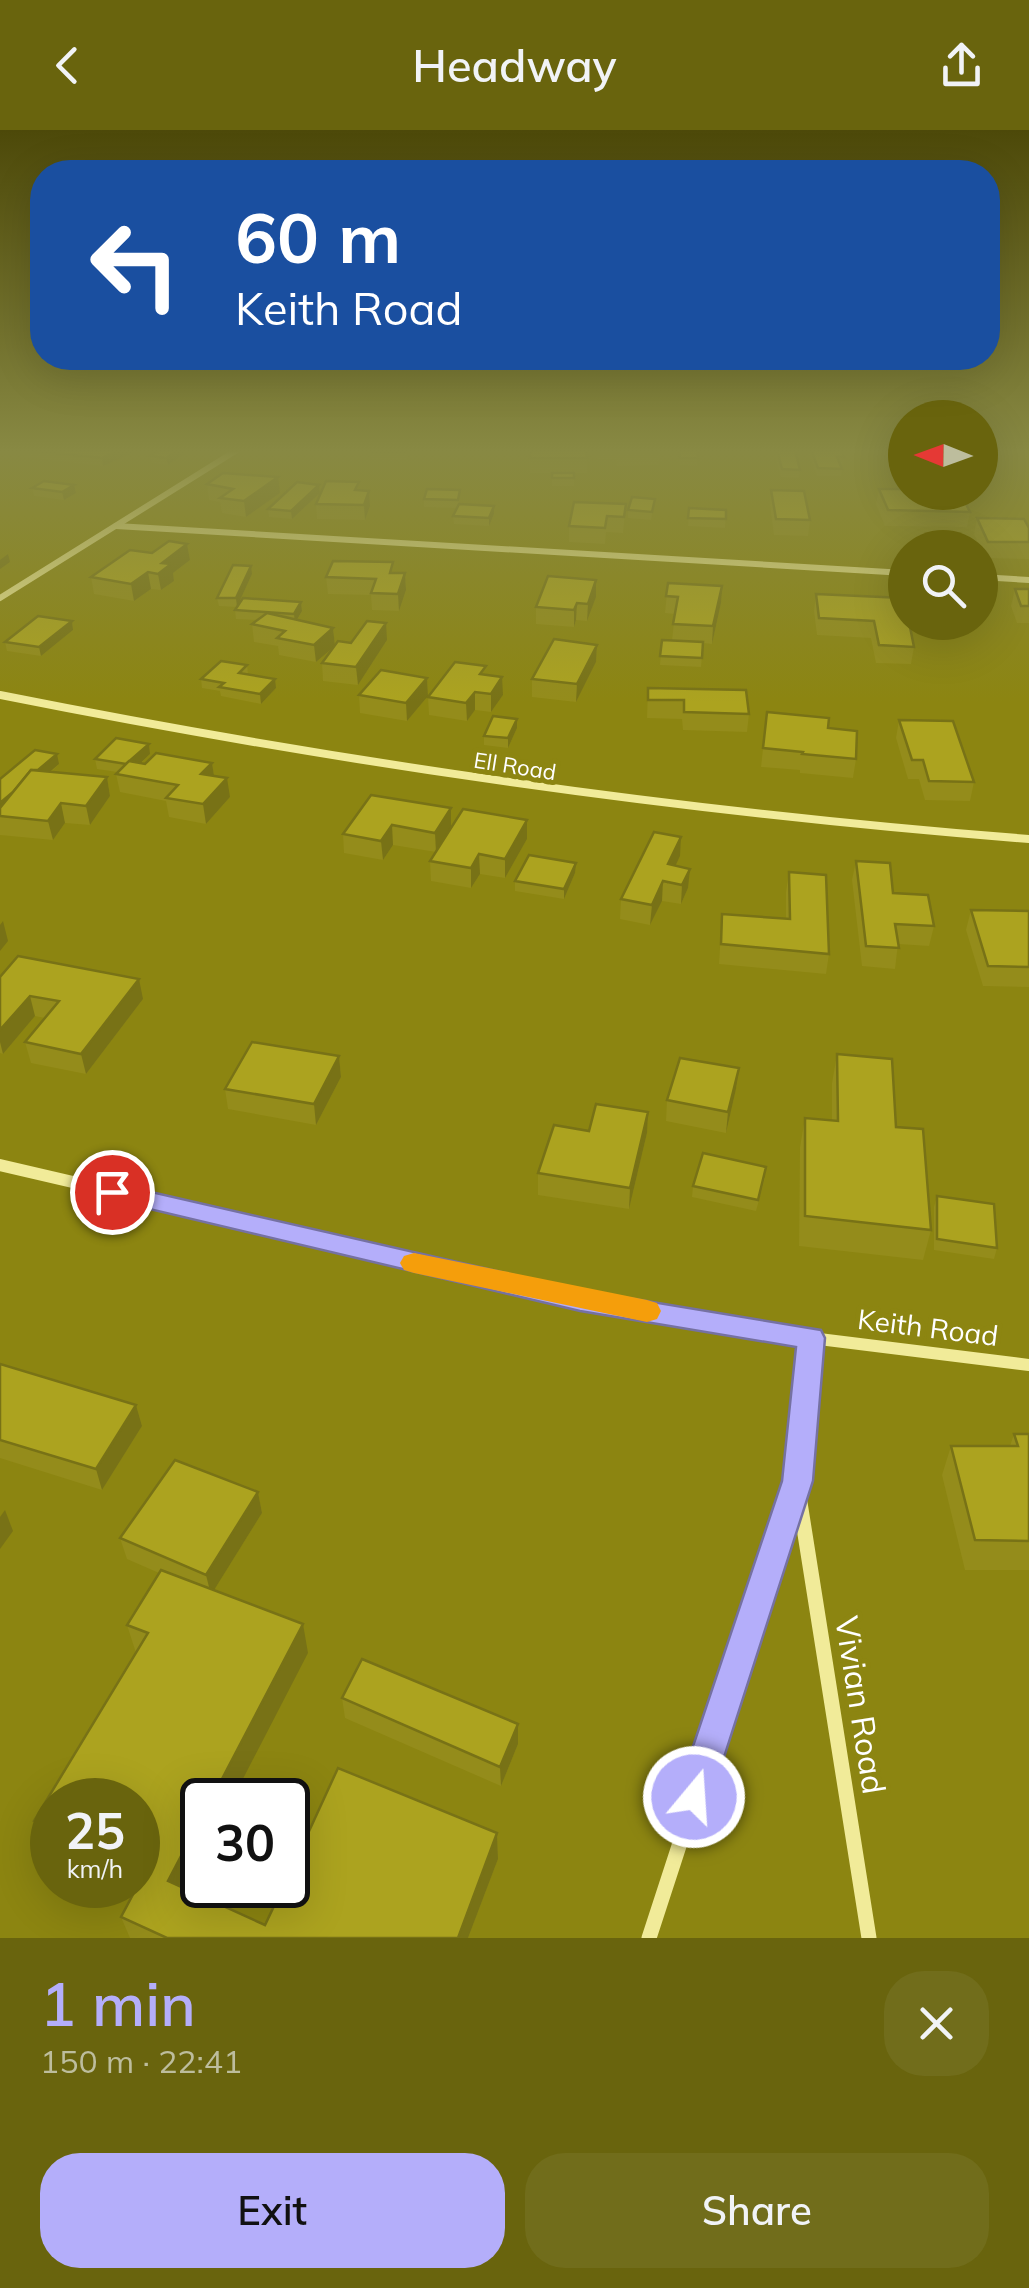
<!DOCTYPE html>
<meta charset="utf-8">
<style>
:root{--surface:#69640d;--page:#716d1b;--text:#f1f3f6;--muted:#bdbd9d;--accent:#b4aefa}
body{margin:0;font-family:Mulish,sans-serif;background:var(--page);color:var(--text);height:100vh;display:flex;flex-direction:column;font-size:38px;white-space:nowrap}
*{box-sizing:border-box;margin:0}
p{font-size:32px;color:var(--muted)}
.icon{flex:none;width:55px;height:55px;fill:none;stroke:currentColor;stroke-width:2;stroke-linecap:round;stroke-linejoin:round}
.map{position:relative;height:1808px;overflow:hidden}
.sheet{display:flex;flex-direction:column;background:var(--surface);flex:1}
.sheet>*{flex:none}
.top-card{position:absolute;left:30px;top:30px;width:970px;height:210px;border-radius:40px;box-shadow:0 10px 40px #0002;background:#1a4fa0;color:#fff;overflow:hidden}
.needle{width:65px;rotate:271deg}
.controls{position:absolute;left:888px;top:270px;display:grid;gap:20px}
.controls a{display:grid;place-items:center;width:110px;height:110px;border-radius:50%;background:var(--surface);box-shadow:0 10px 40px #0002;font-size:50px}
.speed{position:absolute;left:30px;top:1648px;display:flex;gap:20px;font-size:50px;font-weight:700;text-align:center}
.speed>*{display:grid;place-content:center;width:130px;height:130px;border-radius:50%;background:var(--surface);box-shadow:0 10px 40px #0002;line-height:1}
.speed small{font-size:25px;font-weight:400}
.speed .limit{border:5px solid #111;border-radius:15px;background:#fff;color:#111}
.pin{position:absolute;display:grid;place-items:center;width:85px;height:85px;color:#fff;margin:-42px;border:5px solid #fff;border-radius:50%;box-shadow:0 2px 10px #0007}
.me{position:absolute;width:110px;margin:-55px;rotate:18deg;stroke-linejoin:round;filter:drop-shadow(0 0 8px #0008)}
.turn{display:flex;align-items:center;gap:35px;height:210px;padding:0 40px;font-size:45px}
.turn .icon{width:130px;height:130px;stroke-width:2.5}
.turn b{display:block;font-size:70px;line-height:85px}
.round{display:grid;place-items:center;flex:none;width:105px;height:105px;border-radius:40px;background:var(--page)}
.overview{display:flex;align-items:center;justify-content:space-between;height:170px;padding:0 40px}
h1{font-size:60px;font-weight:600;line-height:75px;color:var(--accent)}
.cta{display:flex;gap:20px;margin-top:auto;padding:20px 40px}
.cta a{flex:1;height:115px;border-radius:40px;background:var(--accent);color:#111;font-size:40px;font-weight:600;line-height:115px;text-align:center}
.cta a+a{background:var(--page);color:var(--text)}
header{display:flex;justify-content:space-between;align-items:center;height:130px;padding:0 40px;background:var(--surface);font-size:45px;font-weight:600}
.map>svg:first-child{display:block}
</style>
<header><svg class="icon" aria-label="back" viewBox="0 0 24 24"><path d="M15 5l-7 7 7 7"/></svg>Headway<svg class="icon" aria-label="share" viewBox="0 0 24 24"><path d="M12 15V3M7 8l5-5 5 5M5 13v7h14v-7"/></svg></header>
<div class="map">
<svg width="1029" height="1808" viewBox="0 0 1029 1808">
<rect width="100%" height="100%" fill="#8c8511"/>
<g fill="none" stroke-linecap="round" stroke-linejoin="round">
<g stroke="#f1eb99" stroke-width="6">
<polyline points="116,396 905,443"/>
<polyline points="980,447 1029,450"/>
<polyline points="0,468 237,320"/>
</g>
<path stroke="#f1eb99" stroke-width="8" d="M0 565C341 633 682 682 1029 709"/>
<g stroke="#f1eb99" stroke-width="12">
<polyline points="0,1035 580,1170 811,1208 1029,1235"/>
<polyline points="798,1357 799,1362"/>
<polyline points="794,1362 811,1208"/>
</g>
<g stroke="#f1eb99" stroke-width="15">
<polyline points="798,1360 869,1808"/>
<polyline points="649,1808 795,1360"/>
</g>
</g>
<g fill="#948c1b">
<polygon points="23,320 139,320 103,336 24,327"/>
<polygon points="159,320 190,320 168,335 152,333 150,326"/>
<polygon points="370,320 408,320 407,330 370,330"/>
<polygon points="529,320 587,328 587,343 530,343"/>
<polygon points="595,320 660,320 659,335 617,336 616,329 597,329"/>
<polygon points="678,320 697,320 697,336 680,335"/>
<polygon points="776,320 795,320 800,340 799,348 781,347 775,325"/>
<polygon points="807,320 841,320 844,327 843,335 841,335 842,339 841,346 817,346"/>
<rect x="552" y="343" width="22" height="13"/>
<polygon points="207,354 280,363 246,387 222,383 220,372 209,370"/>
<polygon points="319,355 320,363 292,389 269,387 268,379"/>
<polygon points="32,358 76,363 64,370 34,366"/>
<polygon points="879,359 970,382 967,397 885,396 876,374"/>
<polygon points="460,360 459,374 494,376 494,384 489,396 454,394 453,386 457,378 424,377 424,369"/>
<polygon points="771,360 810,390 808,406 774,405 770,375"/>
<polygon points="359,361 369,361 370,376 365,390 317,389 316,374"/>
<polygon points="655,369 651,390 628,388 628,380"/>
<polygon points="626,374 623,403 606,402 605,414 569,412 569,396"/>
<polygon points="689,378 726,380 725,398 688,396"/>
<polygon points="977,388 1029,398 1029,429 985,428 974,404"/>
<polygon points="187,414 190,430 173,443 174,451 161,460 151,459 134,471 94,464 91,447 152,423"/>
<polygon points="394,443 405,443 406,460 399,481 372,480 371,465 328,464 326,447"/>
<polygon points="252,444 237,477 219,476 217,468"/>
<polygon points="668,453 721,473 712,514 703,513 701,537 660,535 662,510 672,510 675,484 665,483"/>
<polygon points="1015,459 1029,459 1029,493 1017,493 1011,476"/>
<polygon points="816,464 903,468 914,517 911,534 876,533 871,508 817,505 814,481"/>
<polygon points="596,467 587,491 576,490 574,497 536,494 536,477"/>
<polygon points="301,472 302,481 297,490 333,498 335,516 316,532 279,525 278,516 254,512 252,494 257,490 236,489 235,480"/>
<polygon points="72,491 73,500 41,526 7,521 5,512"/>
<polygon points="387,510 358,555 323,551 322,533 351,513"/>
<polygon points="597,515 596,532 576,572 532,567 532,549"/>
<polygon points="247,535 248,544 276,558 261,574 221,566 220,561 202,558 201,549"/>
<polygon points="486,545 503,565 491,582 475,580 467,591 429,585 428,567"/>
<polygon points="427,548 428,566 407,591 360,583 359,565"/>
<polygon points="648,558 749,584 747,602 683,600 682,589 647,588"/>
<polygon points="767,582 828,598 856,629 853,648 800,643 800,640 761,637"/>
<polygon points="899,590 974,652 970,671 925,670 919,649 908,649 896,608"/>
<polygon points="517,598 508,618 484,615 484,606"/>
<polygon points="149,614 150,624 141,633 212,633 214,646 230,667 206,694 169,687 166,671 120,662 116,644 117,642 97,639 95,629"/>
<polygon points="59,634 51,642 107,647 110,666 90,695 65,693 53,710 0,705 0,649"/>
<polygon points="451,678 451,697 527,690 527,709 505,748 480,744 471,758 431,751 430,731 436,722 393,715 383,730 344,723 343,704"/>
<polygon points="680,726 675,736 688,758 681,774 662,771 650,795 620,789 621,769"/>
<polygon points="856,731 934,796 929,816 898,814 895,839 862,836 852,750"/>
<polygon points="789,742 829,824 826,844 719,834 722,784 786,789 786,762"/>
<polygon points="575,743 564,769 515,761 515,751"/>
<polygon points="971,780 1029,781 1029,857 983,856 966,800"/>
<polygon points="0,847 143,869 86,944 31,933 25,912 45,888 35,886 3,924 0,923"/>
<polygon points="837,924 896,997 931,1100 923,1130 799,1116 800,1017 805,988 832,990 832,953"/>
<polygon points="339,926 341,947 316,995 228,979 225,959"/>
<polygon points="739,938 736,959 726,1003 666,991 667,970"/>
<polygon points="589,1001 647,1003 629,1079 538,1065 538,1043"/>
<polygon points="765,1048 756,1081 692,1067 693,1056"/>
<polygon points="937,1066 997,1118 994,1129 934,1120 934,1077"/>
<polygon points="0,1234 136,1275 142,1296 102,1360 0,1328"/>
<polygon points="1014,1304 1029,1304 1029,1440 965,1440 942,1345 951,1316 1010,1316"/>
<polygon points="258,1362 262,1383 214,1460 308,1523 202,1670 202,1728 187,1759 265,1795 497,1703 498,1729 468,1808 130,1808 121,1787 137,1757 132,1755 138,1755 138,1670 52,1670 52,1720 47,1717 34,1691 136,1523 127,1495 159,1443 127,1429 120,1408"/>
<polygon points="342,1568 518,1594 518,1614 501,1656 345,1588"/>
</g>
<g fill="#787216">
<polygon points="121,320 139,320 103,336 102,328"/>
<polygon points="178,320 190,320 168,335 166,328"/>
<polygon points="278,347 280,363 246,387 244,371"/>
<polygon points="74,355 76,363 64,370 62,362"/>
<polygon points="319,355 320,363 292,389 291,381"/>
<polygon points="369,361 370,376 365,390 364,375"/>
<polygon points="494,376 494,384 489,396 489,388"/>
<polygon points="187,414 190,430 173,443 174,451 161,460 158,444 162,433"/>
<polygon points="8,424 10,432 0,439 0,430"/>
<polygon points="251,436 252,444 237,477 236,468"/>
<polygon points="148,442 151,459 134,471 131,454"/>
<polygon points="405,443 406,460 399,481 398,464"/>
<polygon points="596,450 596,467 587,491 588,474"/>
<polygon points="722,456 721,473 712,514 713,496"/>
<polygon points="301,472 302,481 295,493 294,484"/>
<polygon points="577,473 576,490 574,497 574,480"/>
<polygon points="72,491 73,500 41,526 39,517"/>
<polygon points="386,493 387,510 358,555 356,537"/>
<polygon points="333,498 335,516 316,532 314,515"/>
<polygon points="597,515 596,532 576,572 577,554"/>
<polygon points="502,547 503,565 491,582 491,564"/>
<polygon points="427,548 428,566 407,591 406,573"/>
<polygon points="275,549 276,558 261,574 260,564"/>
<polygon points="475,562 475,580 467,591 466,573"/>
<polygon points="517,589 517,598 508,618 508,608"/>
<polygon points="149,614 150,624 129,644 127,635"/>
<polygon points="57,624 59,634 0,685 0,673"/>
<polygon points="212,633 215,652 201,644"/>
<polygon points="107,647 110,666 90,695 86,676"/>
<polygon points="227,648 230,667 206,694 203,674"/>
<polygon points="61,673 65,693 53,710 48,691"/>
<polygon points="451,678 451,697 436,722 435,703"/>
<polygon points="527,690 527,709 505,748 505,729"/>
<polygon points="392,695 393,715 383,730 381,711"/>
<polygon points="681,707 680,726 667,754 668,734"/>
<polygon points="479,724 480,744 471,758 471,738"/>
<polygon points="576,733 575,743 564,769 564,759"/>
<polygon points="690,739 688,758 681,774 682,755"/>
<polygon points="663,751 662,771 650,795 652,775"/>
<polygon points="3,791 8,811 0,821 0,795"/>
<polygon points="139,849 143,869 86,944 81,924"/>
<polygon points="30,866 35,886 3,924 0,912 0,900"/>
<polygon points="339,926 341,947 316,995 314,974"/>
<polygon points="739,938 736,959 726,1003 728,982"/>
<polygon points="648,982 647,1003 629,1079 630,1058"/>
<polygon points="136,1275 142,1296 102,1360 96,1339"/>
<polygon points="258,1362 262,1383 211,1465 206,1445"/>
<polygon points="5,1380 13,1401 0,1419 0,1387"/>
<polygon points="303,1494 308,1523 232,1670 211,1670"/>
<polygon points="518,1594 518,1614 501,1656 500,1637"/>
<polygon points="202,1686 202,1728 178,1777 168,1751"/>
<polygon points="497,1703 498,1729 468,1808 458,1808"/>
</g>
<g fill="#aca31f" stroke="#787216" stroke-width="2.5">
<polygon points="26,320 121,320 102,328"/>
<polygon points="159,320 178,320 166,328 150,326"/>
<rect x="370" y="320" width="37" height="2"/>
<polygon points="530,320 586,320 587,328 530,328"/>
<polygon points="679,320 697,320 698,328 680,328"/>
<polygon points="777,320 795,320 800,340 782,339"/>
<polygon points="811,320 841,320 844,327 837,327 842,339 818,338"/>
<polygon points="223,343 278,347 244,371 220,368 233,359 207,354"/>
<rect x="552" y="343" width="22" height="5"/>
<polygon points="44,351 74,355 62,362 32,358"/>
<polygon points="326,351 359,352 355,360 369,361 364,375 316,374"/>
<polygon points="297,352 319,355 291,381 268,379"/>
<polygon points="427,359 460,360 458,370 424,369"/>
<polygon points="879,359 905,359 905,362 960,362 970,382 888,380"/>
<polygon points="771,360 804,361 810,390 776,389"/>
<polygon points="632,367 655,369 652,382 628,380"/>
<polygon points="574,372 626,374 624,387 607,386 605,398 569,396"/>
<polygon points="459,374 494,376 489,388 453,386"/>
<polygon points="689,378 726,380 726,389 688,388"/>
<polygon points="977,388 1024,389 1029,398 1029,412 988,412"/>
<polygon points="169,411 187,414 162,433 171,434 158,444 148,442 131,454 91,447 130,420 152,423"/>
<polygon points="333,431 393,432 390,443 405,443 398,464 371,463 376,449 326,447"/>
<polygon points="233,435 251,436 236,468 217,468"/>
<polygon points="548,446 596,450 588,474 577,473 574,480 536,477"/>
<polygon points="668,453 722,456 713,496 673,494 678,467 666,466"/>
<polygon points="1015,459 1029,459 1029,476 1021,476"/>
<polygon points="816,464 903,468 905,492 909,492 914,517 879,515 874,491 819,488"/>
<polygon points="243,468 301,472 294,484 235,480"/>
<polygon points="267,483 333,498 314,515 277,508 285,501 252,494"/>
<polygon points="38,486 72,491 39,517 5,512"/>
<polygon points="367,491 386,493 356,537 322,533 338,511 351,513"/>
<polygon points="554,509 597,515 577,554 532,549"/>
<polygon points="662,510 703,512 702,528 660,526"/>
<polygon points="221,531 247,535 239,543 275,549 260,564 219,557 224,553 201,549"/>
<polygon points="455,532 486,536 480,544 502,547 491,564 475,562 466,573 428,567"/>
<polygon points="381,540 427,548 406,573 359,565"/>
<polygon points="648,558 746,560 749,584 684,582 684,570 648,570"/>
<polygon points="767,582 829,588 828,598 857,601 856,629 802,624 803,622 763,618"/>
<polygon points="493,586 517,589 508,608 484,606"/>
<polygon points="899,590 953,591 974,652 929,651 923,630 912,630"/>
<polygon points="116,608 149,614 126,634 95,629"/>
<polygon points="35,620 57,624 38,640 31,640 13,662 0,673 0,649"/>
<polygon points="156,623 212,633 201,644 227,648 203,674 166,668 178,655 116,644 129,631 145,634"/>
<polygon points="31,640 107,647 86,676 61,673 48,691 0,686 0,678"/>
<polygon points="371,665 451,678 435,703 392,695 381,711 343,704"/>
<polygon points="463,679 527,690 505,729 479,724 471,738 430,731"/>
<polygon points="654,702 681,707 668,734 690,739 682,755 663,751 652,775 621,769"/>
<polygon points="529,725 576,733 564,759 515,751"/>
<polygon points="856,731 890,733 893,763 928,765 934,796 895,794 899,818 866,816"/>
<polygon points="789,742 826,745 829,824 721,814 722,784 790,789"/>
<polygon points="971,780 1029,781 1029,837 988,836"/>
<polygon points="18,826 139,849 81,924 25,912 59,871 30,866 0,900 0,847"/>
<polygon points="252,912 339,926 314,974 225,959"/>
<polygon points="837,924 892,929 896,997 923,999 931,1100 805,1086 805,988 838,991"/>
<polygon points="680,928 739,938 728,982 667,970"/>
<polygon points="596,974 648,982 630,1058 538,1043 554,995 589,1001"/>
<polygon points="703,1023 766,1037 758,1070 693,1056"/>
<polygon points="937,1066 994,1074 997,1118 937,1109"/>
<polygon points="0,1234 136,1275 96,1339 0,1310"/>
<polygon points="1014,1304 1029,1304 1029,1411 975,1410 951,1316 1018,1316"/>
<polygon points="175,1330 258,1362 206,1445 120,1408"/>
<polygon points="161,1440 303,1494 211,1670 202,1670 202,1686 168,1751 265,1795 284,1755 288,1755 288,1747 338,1638 497,1703 458,1808 167,1808 121,1787 146,1740 138,1736 138,1670 52,1670 52,1699 34,1691 148,1503 127,1495"/>
<polygon points="362,1529 518,1594 500,1637 342,1568"/>
</g>
<linearGradient id="sky" x2="0" y2="1"><stop stop-color="#4d4909"/><stop offset="0.56" stop-color="#888943"/><stop offset="1" stop-color="#888943" stop-opacity="0"/></linearGradient>
<rect width="1029" height="573" fill="url(#sky)"/>
<polygon fill="#b4aefa" stroke="#7571a2" stroke-width="2.5" points="112,1053 580,1160 821,1200 825,1208 813,1351 707,1680 694,1685 682,1680 676,1667 782,1351 796,1217 580,1181 103,1068 99,1062 103,1055"/>
<polygon fill="#f59e0b" points="414,1123 647,1170 657,1173 661,1181 657,1189 647,1192 414,1143 404,1140 400,1133 404,1126"/>
<g text-anchor="middle" dominant-baseline="central" stroke-width="10" stroke-linejoin="round" paint-order="stroke">
<g font-size="22" fill="#fff" stroke="#8c8511">
<text transform="translate(515 636) rotate(9)">Ell Road</text>
</g>
<g font-size="28" fill="#fff" stroke="#8c8511">
<text transform="translate(928 1197) rotate(7)">Keith Road</text>
</g>
<g font-size="32" fill="#fff" stroke="#8c8511">
<text transform="translate(861 1575) rotate(81)">Vivian Road</text>
</g>
</g>
</svg>
<div class="controls">
<a><svg class="needle" viewBox="-14 -14 28 28"><path d="M0-13l5 13h-10z" fill="#e53935"/><path d="M0 13l5-13h-10z" fill="#bdbd9d"/></svg></a>
<a><svg class="icon" aria-label="search" viewBox="0 0 24 24"><circle cx="10" cy="10" r="6"/><path d="M15 15l6 6"/></svg></a>
</div>
<div class="speed"><div>25<small>km/h</small></div><div class="limit">30</div></div>
<div class="pin" style="left:112px;top:1062px;background:#d93025"><svg class="icon" aria-label="arrive" viewBox="0 0 24 24"><path d="M6 21V4h12l-3 4 3 4H6"/></svg></div>
<svg class="me" style="left:694px;top:1667px" viewBox="-20 -20 40 40"><circle r="17" fill="#b4aefa" stroke="#fff" stroke-width="3"/><path d="M0-11L8 9 0 5-8 9z" fill="#fff"/></svg>
<div class="top-card">
<div class="turn"><svg class="icon" aria-label="left" viewBox="0 0 24 24"><path d="M17 20v-9H6M10 6l-5 5 5 5"/></svg><div><b>60 m</b>Keith Road</div></div>
</div>
</div>
<section class="sheet">
<div class="overview"><div><h1>1 min</h1><p>150 m · 22:41</p></div><a class="round"><svg class="icon" aria-label="close" viewBox="0 0 24 24"><path d="M6 6l12 12M18 6L6 18"/></svg></a></div>
<div class="cta"><a>Exit</a><a>Share</a></div>
</section>
